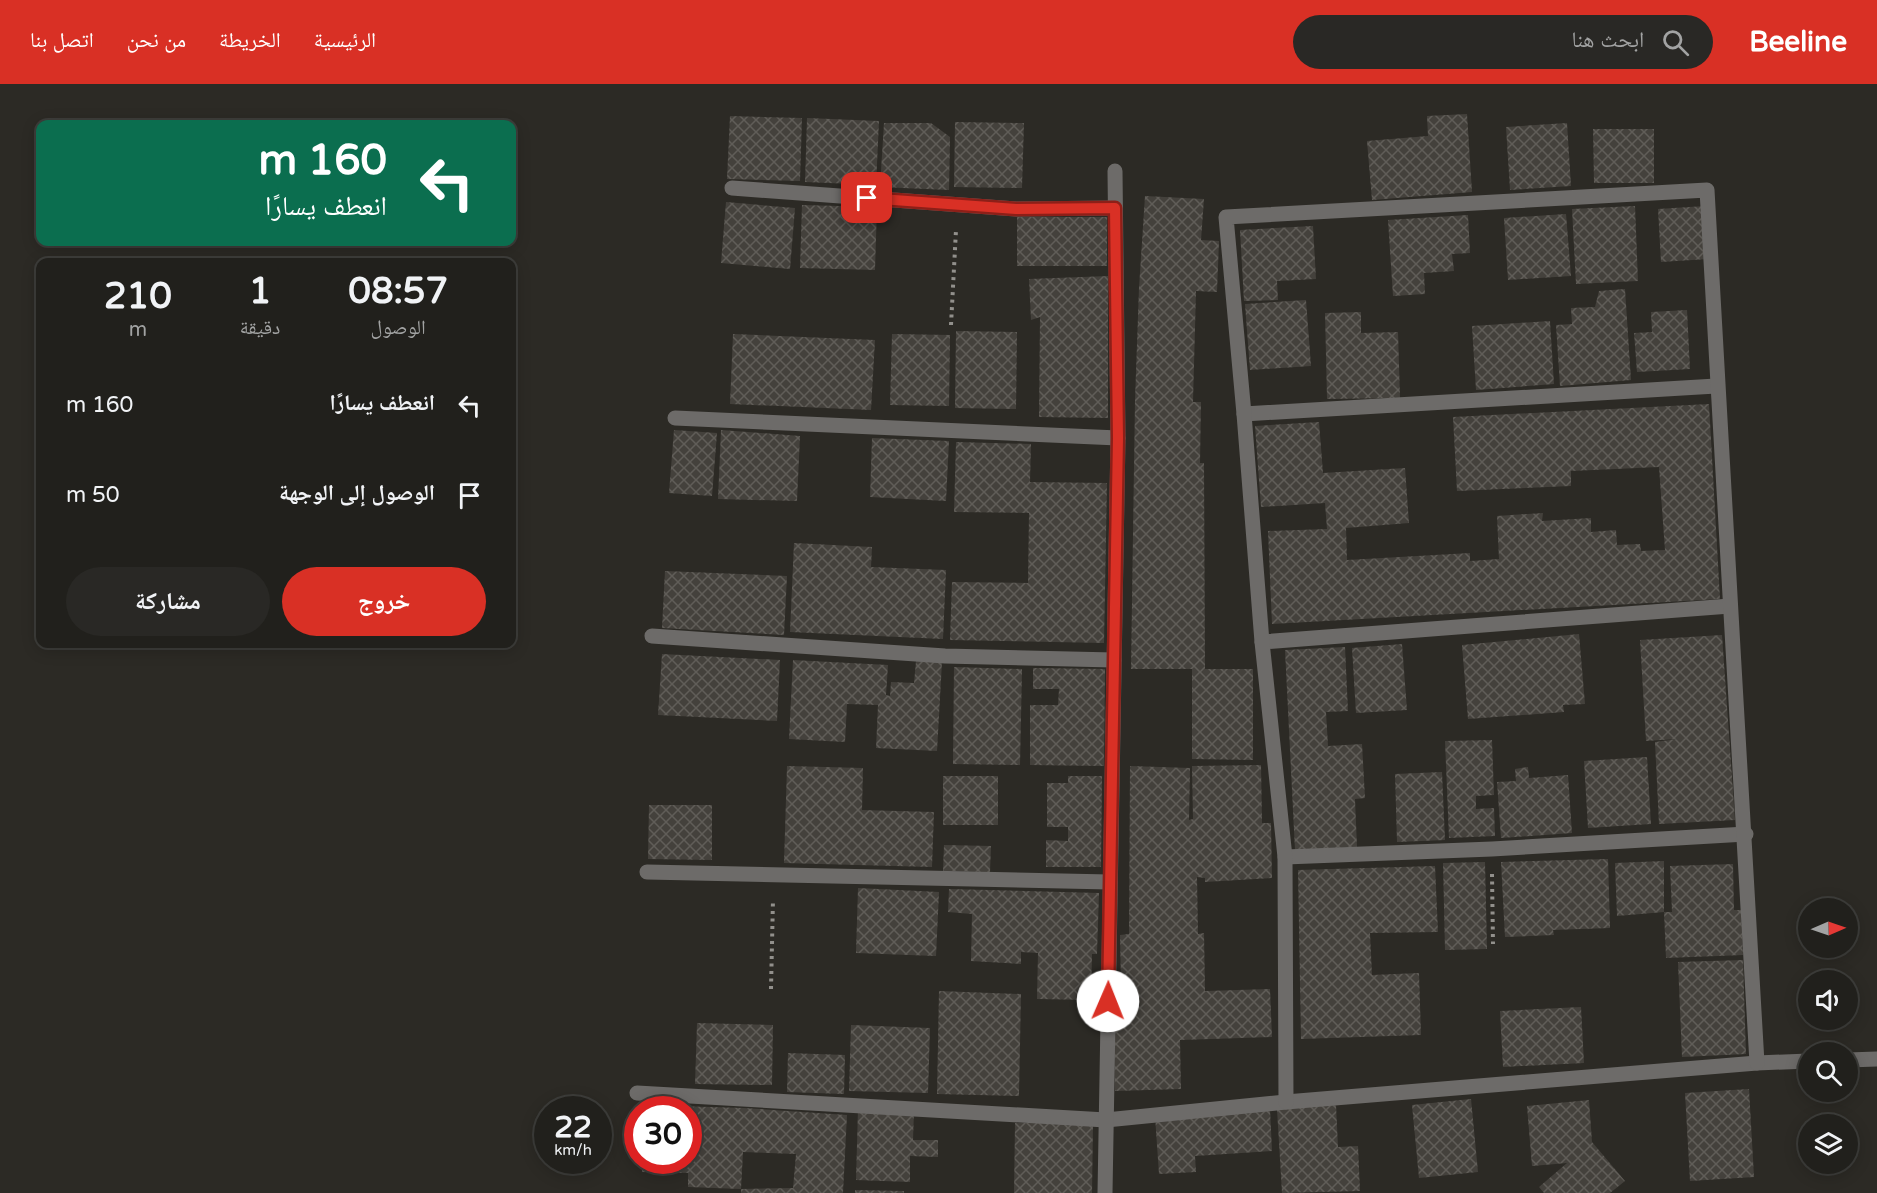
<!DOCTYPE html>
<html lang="ar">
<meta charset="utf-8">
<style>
:root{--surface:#21201c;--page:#292825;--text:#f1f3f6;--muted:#a2a3a3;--line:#3e3e3b;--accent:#d93025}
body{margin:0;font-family:"Varela Round","Noto Naskh Arabic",sans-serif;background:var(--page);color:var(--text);direction:rtl;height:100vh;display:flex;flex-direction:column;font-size:22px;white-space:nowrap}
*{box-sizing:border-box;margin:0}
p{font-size:20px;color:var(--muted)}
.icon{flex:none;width:33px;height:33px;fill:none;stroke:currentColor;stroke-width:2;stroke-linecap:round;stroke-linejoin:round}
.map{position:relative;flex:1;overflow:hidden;direction:ltr}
.sheet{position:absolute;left:36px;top:174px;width:480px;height:390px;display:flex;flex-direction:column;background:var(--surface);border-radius:12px;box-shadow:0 3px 15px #0003,0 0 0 2px var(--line);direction:rtl}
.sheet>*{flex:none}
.guide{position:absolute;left:36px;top:36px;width:480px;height:126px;border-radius:12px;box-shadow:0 3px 15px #0003,0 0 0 2px var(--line);direction:rtl;background:#0b6e4f;color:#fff;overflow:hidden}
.needle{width:39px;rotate:88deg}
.controls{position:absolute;left:1798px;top:814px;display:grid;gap:12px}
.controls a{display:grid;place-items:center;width:60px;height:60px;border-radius:50%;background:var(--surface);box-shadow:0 3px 15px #0003,0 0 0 2px var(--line);font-size:30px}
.speed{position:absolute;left:534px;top:1012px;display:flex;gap:12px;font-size:30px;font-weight:700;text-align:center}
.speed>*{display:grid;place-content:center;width:78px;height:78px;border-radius:50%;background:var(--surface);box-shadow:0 3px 15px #0003,0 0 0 2px var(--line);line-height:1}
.speed small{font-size:15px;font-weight:400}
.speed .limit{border:9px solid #d22;background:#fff;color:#111}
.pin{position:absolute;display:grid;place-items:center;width:51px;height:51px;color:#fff;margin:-26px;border-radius:12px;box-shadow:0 3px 9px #0006}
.me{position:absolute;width:66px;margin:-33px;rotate:1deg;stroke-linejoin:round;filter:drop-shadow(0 0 4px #0008)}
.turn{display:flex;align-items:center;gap:21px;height:126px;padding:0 30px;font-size:27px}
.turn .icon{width:78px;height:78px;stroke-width:2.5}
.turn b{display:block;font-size:42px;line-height:51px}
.eta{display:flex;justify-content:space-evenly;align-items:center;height:102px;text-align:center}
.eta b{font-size:36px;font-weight:700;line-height:42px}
.cta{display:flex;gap:12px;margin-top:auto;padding:12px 30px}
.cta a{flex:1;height:69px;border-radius:36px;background:var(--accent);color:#fff;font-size:24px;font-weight:700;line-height:69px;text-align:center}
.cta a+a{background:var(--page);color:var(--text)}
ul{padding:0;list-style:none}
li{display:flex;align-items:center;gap:18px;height:90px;padding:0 30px}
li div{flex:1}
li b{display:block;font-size:22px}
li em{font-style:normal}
header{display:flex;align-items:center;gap:36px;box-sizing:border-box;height:84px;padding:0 30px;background:var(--accent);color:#fff}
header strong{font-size:28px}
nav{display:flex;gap:33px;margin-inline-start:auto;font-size:21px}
.search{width:420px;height:54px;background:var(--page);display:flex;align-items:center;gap:15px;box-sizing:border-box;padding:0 21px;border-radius:33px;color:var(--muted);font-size:22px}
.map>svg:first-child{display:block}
</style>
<header>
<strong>Beeline</strong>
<div class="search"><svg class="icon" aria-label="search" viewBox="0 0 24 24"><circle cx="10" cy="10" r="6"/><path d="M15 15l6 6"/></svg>ابحث هنا</div>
<nav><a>الرئيسية</a><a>الخريطة</a><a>من نحن</a><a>اتصل بنا</a></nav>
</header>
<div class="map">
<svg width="1877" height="1109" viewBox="0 0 1877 1109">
<defs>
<pattern id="building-cross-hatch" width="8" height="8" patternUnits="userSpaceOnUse" patternTransform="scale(1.5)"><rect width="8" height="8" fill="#44413c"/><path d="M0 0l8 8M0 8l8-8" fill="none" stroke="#605d58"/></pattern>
</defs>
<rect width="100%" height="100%" fill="#2c2a25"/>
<g fill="url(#building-cross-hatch)">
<polygon points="1467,30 1472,108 1372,116 1367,57 1428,52 1427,32"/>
<polygon points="730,32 802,34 800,97 727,95"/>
<polygon points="807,34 879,37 876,101 805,98"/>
<polygon points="955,38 1024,39 1022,104 954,103"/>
<polygon points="884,39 931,39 950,53 949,106 880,103"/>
<polygon points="1567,39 1571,102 1510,106 1506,43"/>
<polygon points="1593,45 1654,45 1654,99 1594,99"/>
<polygon points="1145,112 1204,115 1201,156 1219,157 1217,208 1196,207 1193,318 1201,318 1200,379 1204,379 1205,585 1253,585 1253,676 1192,675 1192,585 1131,585 1135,316 1139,204"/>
<polygon points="726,118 795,124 790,185 721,179"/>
<polygon points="802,121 877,123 875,186 800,184"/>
<polygon points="1635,122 1638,197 1576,200 1572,125"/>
<polygon points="1705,122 1708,175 1661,178 1658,125"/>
<polygon points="1566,130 1571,192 1508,196 1504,134"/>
<polygon points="1468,131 1470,169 1452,170 1454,187 1424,189 1425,210 1393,212 1388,136"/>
<rect x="1017" y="133" width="90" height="49"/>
<polygon points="1313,142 1316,195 1277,197 1278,216 1244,217 1240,146"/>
<polygon points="1108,192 1108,334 1039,333 1040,233 1031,236 1029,195"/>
<polygon points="1625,205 1631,296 1560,302 1556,241 1572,240 1571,224 1595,223 1599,207"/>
<polygon points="1306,216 1311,282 1250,286 1245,220"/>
<polygon points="1687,226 1690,285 1637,288 1634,249 1652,248 1651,228"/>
<polygon points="1361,228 1361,249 1398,248 1400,314 1327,315 1325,229"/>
<polygon points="1550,237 1554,300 1476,306 1472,242"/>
<polygon points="956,247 1017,248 1016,325 955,324"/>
<polygon points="733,250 875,256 871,326 730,320"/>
<polygon points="892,250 950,251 949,322 890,321"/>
<polygon points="1709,320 1720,515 1272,540 1268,447 1327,445 1325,419 1261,423 1255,342 1319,338 1323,389 1405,384 1409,439 1346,444 1347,476 1470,469 1470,477 1499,475 1497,432 1543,429 1542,437 1591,434 1591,448 1616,446 1617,461 1640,460 1641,467 1665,466 1659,383 1571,387 1571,402 1457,407 1453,333"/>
<polygon points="674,346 717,349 712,412 669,409"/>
<polygon points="721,346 800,352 797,417 718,415"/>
<polygon points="872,354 949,357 946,417 870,413"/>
<polygon points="956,358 1031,360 1030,398 1107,399 1104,559 950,556 952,498 1028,499 1029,429 954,428"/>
<polygon points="794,459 872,463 871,483 946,486 943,555 790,548"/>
<polygon points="665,487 787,492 784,551 662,544"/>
<polygon points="1579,550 1585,620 1563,621 1564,628 1468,635 1462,561"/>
<polygon points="1722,551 1735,736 1659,740 1655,658 1677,655 1646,657 1640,556"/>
<polygon points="1402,560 1407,626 1356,629 1352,564"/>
<polygon points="1345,563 1348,627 1326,628 1328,662 1362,660 1365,714 1355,715 1357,763 1295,766 1285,566"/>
<polygon points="662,570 780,576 777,637 658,631"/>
<polygon points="793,576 888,581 886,611 890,612 891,598 914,599 916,577 942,578 937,667 876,664 878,621 847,620 845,658 789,655"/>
<polygon points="954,583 1022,585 1020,681 953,680"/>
<polygon points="1033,584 1105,585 1104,682 1030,681 1030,621 1058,621 1059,605 1033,605"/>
<polygon points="1492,656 1494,711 1476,712 1476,725 1494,724 1495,752 1449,754 1445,657"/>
<polygon points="1647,673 1651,740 1588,744 1584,677"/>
<polygon points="1261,681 1262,739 1271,739 1272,794 1205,798 1205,794 1197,793 1198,850 1204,849 1205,907 1270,905 1272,953 1180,956 1181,1005 1115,1007 1113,899 1121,899 1120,851 1129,850 1130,682 1190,684 1189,736 1193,735 1192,682"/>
<polygon points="787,682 863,684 862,726 934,728 932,783 784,779"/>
<polygon points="1528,683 1529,694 1568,691 1572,749 1501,754 1497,698 1516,697 1515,685"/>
<polygon points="1442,688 1445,756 1397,758 1395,690"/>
<rect x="943" y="692" width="55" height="49"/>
<polygon points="1068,692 1102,692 1101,783 1046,783 1046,756 1068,757 1068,743 1047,743 1047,699 1068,699"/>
<polygon points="649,721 712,721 712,776 648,775"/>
<polygon points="944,761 991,762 990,788 943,787"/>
<polygon points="1608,775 1610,844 1553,846 1554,851 1505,853 1501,778"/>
<polygon points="1664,777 1664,828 1617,832 1615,779"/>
<polygon points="1485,778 1487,865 1445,866 1443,779"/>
<polygon points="1733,780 1734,826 1741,826 1743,871 1666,874 1664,828 1672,828 1670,782"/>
<polygon points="1435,782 1438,848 1370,849 1372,891 1419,889 1421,951 1301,955 1298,786"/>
<polygon points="858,804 939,808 936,872 856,869"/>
<polygon points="949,805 1099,809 1097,870 1092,870 1091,916 1037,915 1038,869 1021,868 1021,880 971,877 972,830 948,828"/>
<polygon points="1743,876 1746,970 1682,973 1678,878"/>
<polygon points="939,907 1021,910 1019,1012 937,1010"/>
<polygon points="1581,923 1584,979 1503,983 1500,927"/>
<polygon points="697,939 773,941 772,1001 695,1000"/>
<polygon points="851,941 930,944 928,1009 849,1007"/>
<polygon points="788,969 845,971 844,1010 787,1008"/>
<polygon points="1749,1005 1754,1093 1690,1097 1685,1009"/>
<polygon points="1471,1015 1478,1088 1419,1094 1412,1021"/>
<polygon points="1589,1016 1592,1058 1625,1097 1610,1109 1544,1109 1539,1103 1567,1079 1532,1082 1527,1022"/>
<polygon points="644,1021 744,1024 847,1031 843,1109 741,1109 741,1105 793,1104 796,1070 743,1068 741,1105 688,1103 688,1089 642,1088 642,1077 688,1077 688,1026 644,1026"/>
<polygon points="1336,1021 1338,1063 1358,1062 1360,1107 1282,1109 1277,1025"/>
<polygon points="858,1025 914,1027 913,1056 938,1056 938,1073 910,1072 910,1098 856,1096"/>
<polygon points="1270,1025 1272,1067 1195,1072 1196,1088 1159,1090 1155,1032"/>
<polygon points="1015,1039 1093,1039 1092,1109 1014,1109"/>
<polygon points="855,1106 904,1107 904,1109 855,1109"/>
</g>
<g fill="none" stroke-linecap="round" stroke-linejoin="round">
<g stroke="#92908c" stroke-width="4" stroke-dasharray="3 4.5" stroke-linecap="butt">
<polyline points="951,241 956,146"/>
<polyline points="1492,790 1493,860"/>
<polyline points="771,905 773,815"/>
</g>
<g stroke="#6d6b69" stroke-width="15">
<polyline points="732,104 1016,125 1115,124"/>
<polyline points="1244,330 1716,302"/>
<polyline points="675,334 1118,354"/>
<polyline points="652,552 945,572 1114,576"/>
<polyline points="1262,558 1730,522"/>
<polyline points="1285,773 1492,765 1746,750"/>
<polyline points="647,788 1110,798"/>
<polyline points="1848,976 1877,975"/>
<polyline points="637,1009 1106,1036 1286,1018 1757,979 1809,977"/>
<path d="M1286 1018 1285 773 1262 558 1244 330 1226 133 1707 106C1721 397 1742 688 1757 979"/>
<polyline points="1105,1109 1118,354 1115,87"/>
</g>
</g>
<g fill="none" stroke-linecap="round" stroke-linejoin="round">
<defs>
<polyline id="route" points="867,114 1016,125 1115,124 1118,354 1108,917"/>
</defs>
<use href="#route" stroke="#8d1f18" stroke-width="15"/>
<use href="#route" stroke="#d93025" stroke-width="10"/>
</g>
</svg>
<div class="controls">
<a><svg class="needle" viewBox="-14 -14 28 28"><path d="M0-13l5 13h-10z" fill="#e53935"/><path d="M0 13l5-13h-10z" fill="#a2a3a3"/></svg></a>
<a><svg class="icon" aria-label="sound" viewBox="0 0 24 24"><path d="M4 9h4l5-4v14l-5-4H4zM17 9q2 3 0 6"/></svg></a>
<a><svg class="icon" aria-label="search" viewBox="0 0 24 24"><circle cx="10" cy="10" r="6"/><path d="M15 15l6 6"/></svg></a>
<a><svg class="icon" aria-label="layers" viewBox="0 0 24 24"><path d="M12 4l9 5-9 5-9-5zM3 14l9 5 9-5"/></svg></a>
</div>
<div class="speed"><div>22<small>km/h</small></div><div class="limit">30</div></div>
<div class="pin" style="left:867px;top:114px;background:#d93025"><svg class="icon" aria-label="arrive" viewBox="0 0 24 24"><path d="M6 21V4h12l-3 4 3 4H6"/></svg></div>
<svg class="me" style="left:1108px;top:917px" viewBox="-20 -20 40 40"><circle r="19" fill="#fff"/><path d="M0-13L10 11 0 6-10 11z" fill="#d93025"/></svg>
<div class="guide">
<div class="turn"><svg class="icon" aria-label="left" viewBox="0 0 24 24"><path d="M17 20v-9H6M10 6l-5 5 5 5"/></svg><div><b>160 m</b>انعطف يسارًا</div></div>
</div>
<section class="sheet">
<div class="eta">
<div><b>08:57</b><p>الوصول</p></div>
<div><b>1</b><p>دقيقة</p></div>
<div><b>210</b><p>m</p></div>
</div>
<ul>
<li><svg class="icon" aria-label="left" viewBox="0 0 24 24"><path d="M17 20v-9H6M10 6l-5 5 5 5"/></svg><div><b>انعطف يسارًا</b></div><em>160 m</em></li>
<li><svg class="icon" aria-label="arrive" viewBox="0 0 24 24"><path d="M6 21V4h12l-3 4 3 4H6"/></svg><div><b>الوصول إلى الوجهة</b></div><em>50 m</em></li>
</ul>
<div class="cta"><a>خروج</a><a>مشاركة</a></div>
</section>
</div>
